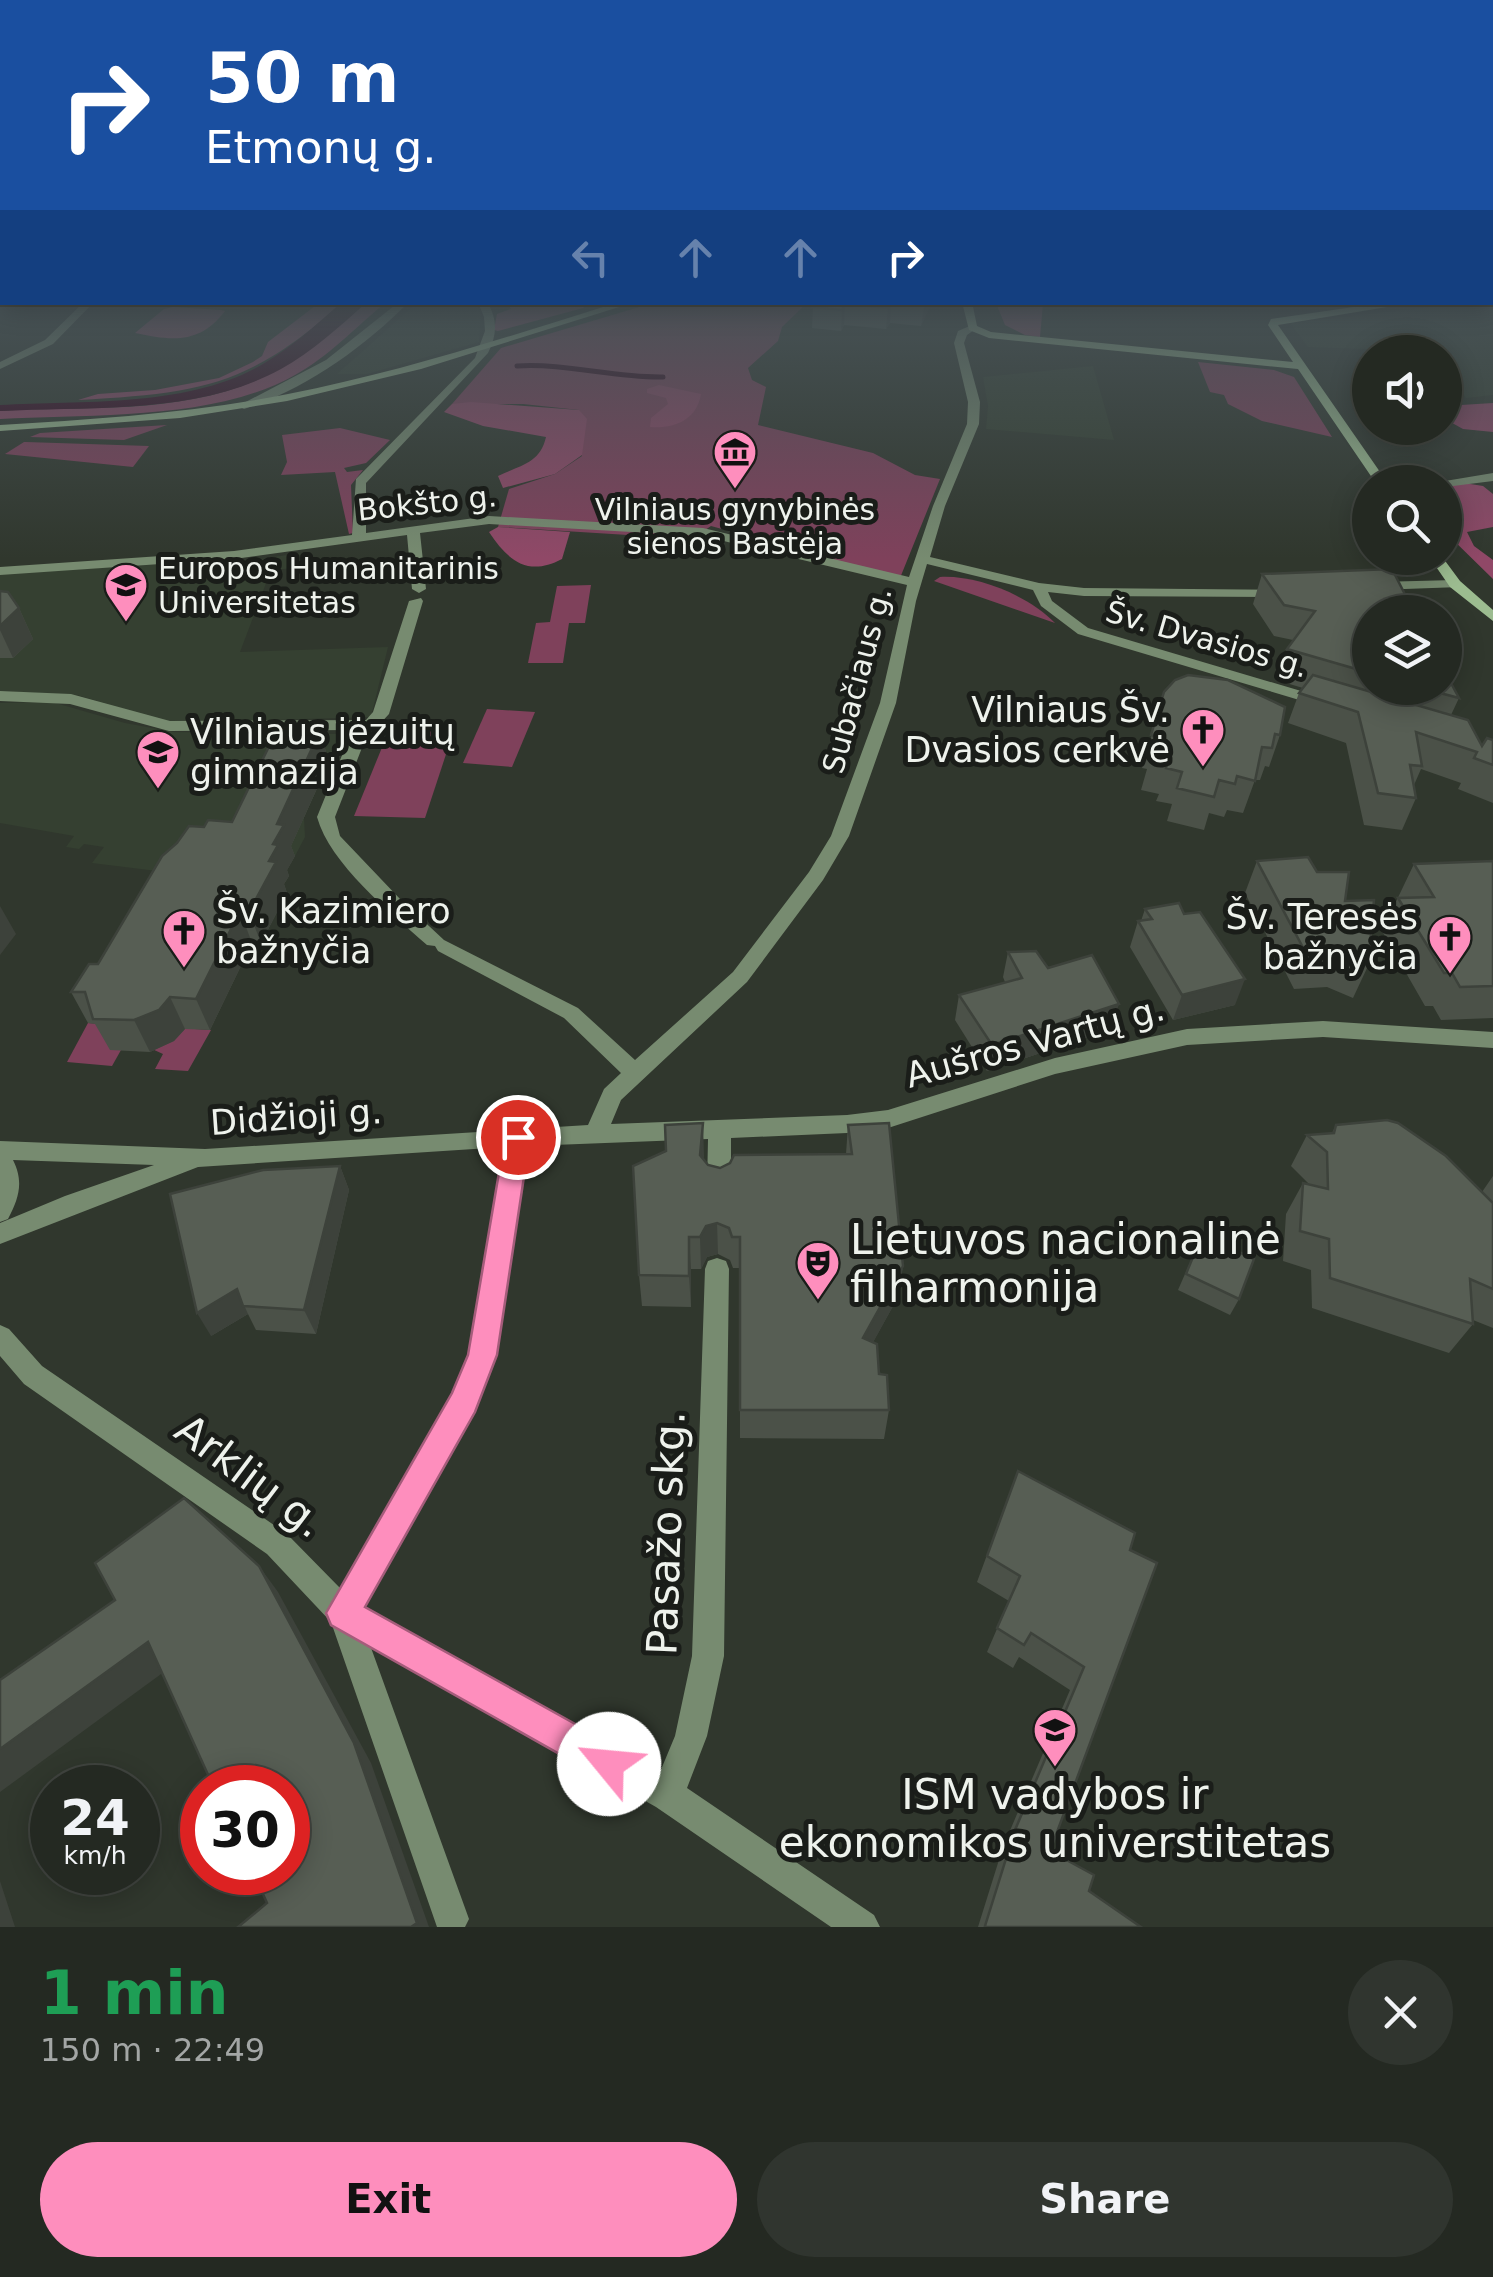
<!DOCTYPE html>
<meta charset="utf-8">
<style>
:root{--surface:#242922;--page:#30352f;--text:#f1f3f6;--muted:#a3a6a5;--line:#414540;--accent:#fe8ebd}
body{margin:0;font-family:"DejaVu Sans",sans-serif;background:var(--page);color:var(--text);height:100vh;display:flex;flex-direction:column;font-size:38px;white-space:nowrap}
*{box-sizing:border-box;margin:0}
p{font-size:32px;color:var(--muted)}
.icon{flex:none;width:55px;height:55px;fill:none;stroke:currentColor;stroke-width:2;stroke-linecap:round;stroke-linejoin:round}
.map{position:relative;height:1927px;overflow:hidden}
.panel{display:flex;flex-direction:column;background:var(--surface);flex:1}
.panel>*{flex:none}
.banner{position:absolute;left:0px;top:0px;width:1495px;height:305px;box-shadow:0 5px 25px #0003,0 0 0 2px var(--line);background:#1a4fa0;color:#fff;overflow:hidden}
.fabs{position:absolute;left:1352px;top:335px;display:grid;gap:20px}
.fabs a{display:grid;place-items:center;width:110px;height:110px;border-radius:50%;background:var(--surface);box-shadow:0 5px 25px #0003,0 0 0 2px var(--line);font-size:50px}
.speed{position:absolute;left:30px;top:1765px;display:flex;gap:20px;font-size:50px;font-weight:700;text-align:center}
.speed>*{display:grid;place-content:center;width:130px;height:130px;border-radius:50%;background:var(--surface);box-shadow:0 5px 25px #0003,0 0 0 2px var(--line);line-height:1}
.speed small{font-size:25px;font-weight:400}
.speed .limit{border:15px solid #d22;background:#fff;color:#111}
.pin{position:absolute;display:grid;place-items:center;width:85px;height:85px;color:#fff;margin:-42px;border:5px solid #fff;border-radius:50%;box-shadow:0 2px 10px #0007}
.me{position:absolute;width:110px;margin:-55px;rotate:298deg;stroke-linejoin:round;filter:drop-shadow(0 0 8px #0008)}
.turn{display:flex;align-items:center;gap:35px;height:210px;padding:0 40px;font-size:45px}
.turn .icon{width:130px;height:130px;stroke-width:2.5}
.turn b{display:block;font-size:70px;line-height:85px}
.lanes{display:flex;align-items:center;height:95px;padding:0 40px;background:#0003;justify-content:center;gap:50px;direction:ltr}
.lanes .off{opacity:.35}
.round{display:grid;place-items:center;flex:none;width:105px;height:105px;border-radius:52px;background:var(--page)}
.head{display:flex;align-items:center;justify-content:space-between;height:170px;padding:0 40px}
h1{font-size:60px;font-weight:600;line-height:75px;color:#1e9e55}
.action{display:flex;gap:20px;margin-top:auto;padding:20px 40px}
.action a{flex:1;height:115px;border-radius:60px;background:var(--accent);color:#111;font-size:40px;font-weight:600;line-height:115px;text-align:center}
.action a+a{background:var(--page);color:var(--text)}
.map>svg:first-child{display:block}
</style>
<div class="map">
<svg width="1493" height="1927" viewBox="0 0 1493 1927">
<rect width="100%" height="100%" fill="#30372d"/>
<g fill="#354031">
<polygon points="1493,300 1493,395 1466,398 1445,366 1445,352 1308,347 1290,323"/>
<polygon points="417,303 474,303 481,311 479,342 367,374 337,374"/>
<polygon points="1093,366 1114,440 986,429 988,406 983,377"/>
<polygon points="300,553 297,568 271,570 240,652 388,647 371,717 171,723 77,695 0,691 0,574 179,563 178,568 209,567"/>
<polygon points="52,702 125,723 174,732 341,734 304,818 305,837 295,856 220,852 157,871 92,863 104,847 84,844 79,849 66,847 74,836 0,823 0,703"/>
</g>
<g fill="#7f415b">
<polygon points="653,303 807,303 782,327 778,341 748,368 752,380 766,387 758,425 873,453 915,475 940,479 900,578 711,526 692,539 498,527 509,489 555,474 582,456 579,410 523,404 452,404 501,348"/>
<polygon points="1198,362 1274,370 1294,377 1332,437 1262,421 1228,404 1224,395 1210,392"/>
<polygon points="167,425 124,440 30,437 40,433"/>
<polygon points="340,428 390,440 366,463 344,468 347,472 363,470 351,485 353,533 349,534 335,472 281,475 287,462 282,435"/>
<polygon points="24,442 26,442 149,446 133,467 5,454"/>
<path d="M940 577C978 575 1029 596 1055 623L934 581Z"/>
<polygon points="591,585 585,623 569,623 563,663 528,663 536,623 550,622 557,586"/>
<polygon points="487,709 535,712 512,767 463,763"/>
<polygon points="392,723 456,724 425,818 354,816"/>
<polygon points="88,1023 114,1025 121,1050 112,1066 67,1062"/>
<polygon points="180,1028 211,1030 188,1071 155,1069 163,1054 152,1049"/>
</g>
<g fill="#904867">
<path d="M319 303H342C248 387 200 393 78 400L98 394 155 390 219 378 253 362 262 356 268 342Z"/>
<path d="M366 303H385C356 327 328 357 295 375 214 421 91 414 0 419V411C84 406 181 415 259 379 298 360 334 330 366 303Z"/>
<polygon points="507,303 588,303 583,308 498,331 494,330 497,314 511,309"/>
<polygon points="996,303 1043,303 1040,337 1025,335 1005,325"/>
<path d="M173 307 221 310 225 311C200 344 173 341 135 333L164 309Z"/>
<path d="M659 385 701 394C697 420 674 429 650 427L651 418 668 404 666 398 647 393V389Z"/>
<path d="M471 402 579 410 587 419 582 455 555 474 503 488 498 476C520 465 540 464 546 437L483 426 444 412 452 404Z"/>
<polygon points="1493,403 1493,432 1463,429 1445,419 1445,406"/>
<polygon points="1464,483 1483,486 1493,494 1493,527 1467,532 1474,546 1493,560 1493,579 1445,532 1445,486"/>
<path d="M498 527 570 532 562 559C528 577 508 561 489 532Z"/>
</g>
<path fill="#36051e" d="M342 302 366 303C340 326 312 352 281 369 197 415 92 406 0 411V405C84 400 188 408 263 364 292 347 317 324 342 302Z"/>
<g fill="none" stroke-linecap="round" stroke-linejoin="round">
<path stroke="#36051e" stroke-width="5" d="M517 366C567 363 613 378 663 377"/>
<g fill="#778b70" fill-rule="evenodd">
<rect x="0" y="291" width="2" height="6"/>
<polygon points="84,302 94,302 53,344 0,369 0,362 45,340"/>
<path d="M399 302H409C363 348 306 389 244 409L238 406 326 360Z"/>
<path d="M478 302H487C498 320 497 335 488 353L366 483V533L489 516 703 528 909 577 933 506 967 424 968 402 954 343 958 331 972 325 977 328 967 335 964 343 980 402 979 424 945 506 930 557 1039 583 1084 588 1288 590 1290 593 1283 597 1084 596 1048 592 1052 601 1088 628 1328 699 1330 702 1322 707 1316 705 1078 634 1041 606 1033 590 927 564 916 601 896 703 849 836 823 880 747 982 621 1100 611 1124 847 1115 888 1110 1055 1058 1187 1029 1323 1021 1493 1032V1048L1323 1037 1187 1045 1055 1074 888 1128 847 1133 731 1138V1187L727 1194 719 1197 711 1194 707 1187 708 1139 528 1146 495 1355 474 1411 363 1607 660 1772 675 1736 692 1656 705 1269 708 1261 717 1258 726 1261 729 1269 724 1656 707 1736 687 1788 874 1915 880 1927H831L656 1807 370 1645 469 1919 465 1927H437L331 1622 267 1554 24 1384 0 1356V1325L9 1329 42 1366 287 1534 340 1588 453 1395 469 1355 505 1147 198 1167 0 1244V1223L65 1196 154 1165 13 1160C24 1182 19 1198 8 1219L0 1222V1141L205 1149 588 1125 604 1089 621 1073 564 1018 438 951 435 946 427 945C390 912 330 864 317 817L349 738 356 730 169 731 70 704 0 701V691L71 694 170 721 366 720 373 712 409 601 421 598 423 601 389 714 365 740 335 817 340 836 400 899 444 940 578 1008 635 1060 733 972 809 872 831 836 880 703 907 585 703 536 489 524 420 533 426 589 419 593 412 589 407 535 234 559 0 575V567L234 551 352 535 356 479 475 358 485 331 484 317Z"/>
<polygon points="1493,473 1493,481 1445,487 1445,482 1439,482"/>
<polygon points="1455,580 1460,581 1460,587 1377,590 1370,586 1377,582"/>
</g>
<g fill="#9cbc90" fill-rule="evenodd">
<rect x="1492" y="289" width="1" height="6"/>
<path d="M619 302H635L421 369 287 401 180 418 0 431V425C97 419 193 413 288 394 401 372 510 336 619 302Z"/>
<polygon points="962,302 972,302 977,326 991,332 1293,362 1268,325 1271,319 1388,302 1417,302 1278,325 1387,482 1375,482 1298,369 989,338 969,330"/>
<polygon points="1430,558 1443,558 1460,581 1493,610 1493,621 1450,587"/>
</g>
</g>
<g fill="#4b5148">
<polygon points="817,302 931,302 921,326 890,323 886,329 844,325 841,331 812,328 813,307"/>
<polygon points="1262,574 1370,612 1370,688 1445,688 1459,698 1451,715 1482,746 1493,740 1493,803 1458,789 1461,783 1421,769 1414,785 1416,798 1402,830 1364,825 1346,743 1288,723 1299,693 1303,688 1276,680 1287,649 1293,640 1274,636 1253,604"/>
<polygon points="0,591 19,608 33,639 13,658 0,658"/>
<polygon points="1164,692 1280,735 1269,767 1265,766 1260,780 1255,780 1243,813 1227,810 1224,817 1209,813 1204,830 1167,821 1172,804 1156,801 1159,794 1141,790 1147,769 1142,768"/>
<polygon points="320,731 329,762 291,846 295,856 287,870 289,876 284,884 287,893 261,943 252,943 210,1030 185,1029 174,1041 150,1052 110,1050 95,1024 88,1023 71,992 98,964 204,827 232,822"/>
<polygon points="1257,861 1317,872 1345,901 1368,966 1353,998 1327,987 1294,989 1245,893"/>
<polygon points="1493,861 1493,1018 1441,1020 1433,1006 1425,1006 1382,931 1414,864"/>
<polygon points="1145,909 1184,914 1235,1005 1173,1020 1130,947 1138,921 1141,921"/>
<polygon points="1008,952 1048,968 1111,1029 987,1071 955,1020 959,995 1005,982 1003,977"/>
<polygon points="848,1125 903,1266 898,1297 873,1342 889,1410 884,1439 740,1438 740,1268 733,1268 730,1260 718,1254 707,1257 701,1269 691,1269 691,1307 642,1306 639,1275 704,1159 708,1165 720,1168 846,1154"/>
<polygon points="1336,1125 1482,1192 1493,1176 1493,1328 1473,1320 1473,1324 1449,1353 1312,1308 1311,1270 1283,1261 1286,1214 1303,1183 1310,1185 1291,1166 1307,1135 1332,1133"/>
<polygon points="340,1166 349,1190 316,1334 256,1330 248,1314 211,1336"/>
<polygon points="1202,1235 1239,1299 1230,1315 1178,1290"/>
<polygon points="1018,1471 1135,1533 1050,1851 1089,1891 1141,1927 978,1927 1003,1847 1070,1690 1019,1657 1013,1668 987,1652 1009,1601 977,1582"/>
</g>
<g fill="#3d423b">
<polygon points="891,302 890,323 886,329 888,308"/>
<polygon points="925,302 931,302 931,305 921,326"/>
<polygon points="845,304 844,325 841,331 842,310"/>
<polygon points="19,608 33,639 13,658 0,630 0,626"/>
<polygon points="320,731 329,762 291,846 295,856 287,870 289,876 284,884 287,893 261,943 249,912 269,861 277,824"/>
<polygon points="0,906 16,934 0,955"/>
<polygon points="240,911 252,943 210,1030 196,999"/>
<polygon points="1245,979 1235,1005 1173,1020 1182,995"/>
<polygon points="170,997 185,1029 174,1041 150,1052 134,1020"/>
<polygon points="1119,1004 1111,1029 987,1071 992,1045"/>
<polygon points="703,1123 704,1156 702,1187 700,1155"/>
<polygon points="340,1166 349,1190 316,1334 304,1310"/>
<polygon points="717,1223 718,1254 707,1257 701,1269 700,1237 706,1226"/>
<polygon points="689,1237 691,1269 691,1307 689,1276"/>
<polygon points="903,1266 898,1297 859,1368 863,1338"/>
<polygon points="237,1289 248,1314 211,1336 197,1313"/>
<polygon points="259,1566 278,1592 371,1763 429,1927 411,1927"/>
<polygon points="148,1642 172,1666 0,1792 0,1749"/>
<polygon points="0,1881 15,1927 0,1927"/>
</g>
<g fill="#575e54" stroke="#3d423b" stroke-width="2.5">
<polygon points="817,302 891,302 888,308 845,304 842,310 813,307"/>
<polygon points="893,302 925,302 923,305"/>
<polygon points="1392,569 1414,612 1370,612 1370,673 1287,649 1315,611 1284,605 1262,574"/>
<polygon points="0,591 8,592 19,608 0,626"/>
<polygon points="1445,672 1459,698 1421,688 1445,688"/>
<polygon points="1188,675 1228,680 1285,707 1280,735 1275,734 1272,748 1262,747 1255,781 1237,776 1235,784 1219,780 1214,797 1177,788 1182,772 1166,768 1168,761 1150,757 1156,737 1151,735 1164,692 1175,680"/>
<polygon points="1313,675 1468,720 1482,746 1487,738 1493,740 1493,765 1474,758 1477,752 1416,732 1422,766 1410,765 1416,798 1378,793 1358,712 1299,693"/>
<polygon points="277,730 320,731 277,824 284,825 273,844 278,845 269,861 276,862 249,912 240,911 196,999 170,997 159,1010 134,1020 93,1019 85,992 71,992 89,964 98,964 162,856 177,843 189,826 204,827 208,820 232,822"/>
<polygon points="1308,857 1317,872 1349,872 1345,901 1374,900 1368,966 1342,955 1308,957 1257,861"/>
<polygon points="1493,861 1493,986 1460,987 1452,973 1444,973 1398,898 1434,897 1414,864"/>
<polygon points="1179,903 1184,914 1200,912 1245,979 1182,995 1138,921 1152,919 1145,909"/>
<polygon points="1036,951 1048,968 1092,955 1119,1004 992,1045 959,995 1022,978 1008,952"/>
<polygon points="1387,1120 1398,1123 1446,1156 1493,1203 1493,1289 1470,1279 1473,1324 1330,1278 1329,1239 1300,1231 1303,1183 1328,1189 1327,1152 1307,1135 1334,1133 1336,1125"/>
<polygon points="703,1123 700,1155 708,1165 720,1168 730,1163 734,1155 852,1154 848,1125 889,1123 903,1266 863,1338 877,1344 879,1374 887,1375 889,1410 740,1410 740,1237 732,1237 729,1228 717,1223 706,1226 700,1237 689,1237 689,1276 639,1275 633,1166 666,1151 665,1125"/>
<polygon points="340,1166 304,1310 243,1306 237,1289 197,1313 170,1194 263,1170"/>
<polygon points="1202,1235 1254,1259 1239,1299 1186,1274"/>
<polygon points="1018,1471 1135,1533 1130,1550 1157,1563 1050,1851 1094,1875 1089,1891 1141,1927 987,1927 985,1926 1015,1830 1084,1667 1031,1633 1024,1645 997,1628 1020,1576 987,1556"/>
<polygon points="184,1498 259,1566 354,1743 417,1923 411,1927 238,1927 267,1903 253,1872 288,1872 288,1788 214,1788 148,1642 0,1749 0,1680 115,1600 95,1563"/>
</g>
<linearGradient id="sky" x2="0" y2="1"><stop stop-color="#1a1e19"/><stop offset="0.52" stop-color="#485357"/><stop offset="1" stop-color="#485357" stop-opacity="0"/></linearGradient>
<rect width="1493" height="559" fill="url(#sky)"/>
<polygon fill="#fe8ebd" stroke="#a55c7b" stroke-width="2.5" points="518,1127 527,1130 530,1137 497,1355 475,1412 365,1607 622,1750 627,1764 622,1777 609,1782 331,1625 326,1613 452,1393 468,1355 505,1137 508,1130"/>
<defs>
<symbol id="museum-pin" viewBox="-11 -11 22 30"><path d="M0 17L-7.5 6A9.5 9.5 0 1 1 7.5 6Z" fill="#fe8ebd" stroke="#1a1d19"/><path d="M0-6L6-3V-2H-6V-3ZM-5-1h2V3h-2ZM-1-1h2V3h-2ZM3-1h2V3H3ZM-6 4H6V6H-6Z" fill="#111"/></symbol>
<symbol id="university-pin" viewBox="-11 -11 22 30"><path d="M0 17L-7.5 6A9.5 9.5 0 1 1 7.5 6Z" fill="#fe8ebd" stroke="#1a1d19"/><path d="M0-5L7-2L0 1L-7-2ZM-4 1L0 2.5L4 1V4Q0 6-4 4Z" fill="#111"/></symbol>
<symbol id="church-pin" viewBox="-11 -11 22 30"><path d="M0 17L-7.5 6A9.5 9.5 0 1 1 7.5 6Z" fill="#fe8ebd" stroke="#1a1d19"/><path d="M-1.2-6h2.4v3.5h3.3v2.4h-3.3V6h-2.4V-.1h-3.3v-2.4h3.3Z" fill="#111"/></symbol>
<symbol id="school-pin" viewBox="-11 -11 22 30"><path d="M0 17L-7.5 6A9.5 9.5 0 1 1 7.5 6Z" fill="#fe8ebd" stroke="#1a1d19"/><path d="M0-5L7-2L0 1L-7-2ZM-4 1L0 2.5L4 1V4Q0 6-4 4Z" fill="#111"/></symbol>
<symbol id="theatre-pin" viewBox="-11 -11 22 30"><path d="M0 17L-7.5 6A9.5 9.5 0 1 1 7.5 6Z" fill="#fe8ebd" stroke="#1a1d19"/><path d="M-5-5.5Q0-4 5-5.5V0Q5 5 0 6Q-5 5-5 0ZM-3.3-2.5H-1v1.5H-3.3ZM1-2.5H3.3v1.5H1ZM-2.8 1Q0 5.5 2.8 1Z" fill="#111"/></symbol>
</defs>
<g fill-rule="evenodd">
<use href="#museum-pin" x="710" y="427" width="50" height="68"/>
<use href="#university-pin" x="101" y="560" width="50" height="68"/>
<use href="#church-pin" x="1178" y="705" width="50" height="68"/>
<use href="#school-pin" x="133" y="727" width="50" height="68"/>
<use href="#church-pin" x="159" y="906" width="50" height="68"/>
<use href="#church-pin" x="1425" y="912" width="50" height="68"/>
<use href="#theatre-pin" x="793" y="1238" width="50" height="68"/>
<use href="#university-pin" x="1030" y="1705" width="50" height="68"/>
</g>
<g text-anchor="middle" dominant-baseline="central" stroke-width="10" stroke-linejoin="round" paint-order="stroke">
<g font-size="30" fill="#eef2ec" stroke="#1a1d19">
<text transform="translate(427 503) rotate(-6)">Bokšto g.</text>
<text transform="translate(1207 639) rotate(16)">Šv. Dvasios g.</text>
<text transform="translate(857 680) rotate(-75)">Subačiaus g.</text>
</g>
<g font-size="30" fill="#eef2ec" stroke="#1a1d19">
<text x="735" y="509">Vilniaus gynybinės<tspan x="735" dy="34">sienos Bastėja</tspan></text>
<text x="158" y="568" text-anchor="start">Europos Humanitarinis<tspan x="158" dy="34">Universitetas</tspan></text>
</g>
<g font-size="35" fill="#eef2ec" stroke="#1a1d19" text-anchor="end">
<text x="1170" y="710">Vilniaus Šv.<tspan x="1170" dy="40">Dvasios cerkvė</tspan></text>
<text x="190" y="732" text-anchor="start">Vilniaus jėzuitų<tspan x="190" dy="40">gimnazija</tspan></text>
<text x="216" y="911" text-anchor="start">Šv. Kazimiero<tspan x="216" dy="40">bažnyčia</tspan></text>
<text x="1418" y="917">Šv. Teresės<tspan x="1418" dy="40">bažnyčia</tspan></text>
</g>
<g font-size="35" fill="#eef2ec" stroke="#1a1d19">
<text transform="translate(1035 1042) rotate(-15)">Aušros Vartų g.</text>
<text transform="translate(296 1117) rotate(-4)">Didžioji g.</text>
</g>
<g font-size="42" fill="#eef2ec" stroke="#1a1d19" text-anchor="start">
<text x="850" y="1239">Lietuvos nacionalinė<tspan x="850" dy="48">filharmonija</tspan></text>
<text x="1055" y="1794" text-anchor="middle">ISM vadybos ir<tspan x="1055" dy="48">ekonomikos universtitetas</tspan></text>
</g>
<g font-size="42" fill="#eef2ec" stroke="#1a1d19">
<text transform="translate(250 1476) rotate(37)">Arklių g.</text>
<text transform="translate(666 1533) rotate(-88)">Pasažo skg.</text>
</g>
</g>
</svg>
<div class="fabs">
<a><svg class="icon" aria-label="sound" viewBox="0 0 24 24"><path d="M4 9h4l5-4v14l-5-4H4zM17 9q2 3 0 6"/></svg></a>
<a><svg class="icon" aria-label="search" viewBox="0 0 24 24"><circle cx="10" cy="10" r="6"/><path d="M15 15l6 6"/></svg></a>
<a><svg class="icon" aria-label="layers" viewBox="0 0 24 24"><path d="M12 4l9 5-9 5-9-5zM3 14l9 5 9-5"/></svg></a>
</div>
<div class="speed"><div>24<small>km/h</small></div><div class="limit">30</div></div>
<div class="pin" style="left:518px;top:1137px;background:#d93025"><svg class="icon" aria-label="arrive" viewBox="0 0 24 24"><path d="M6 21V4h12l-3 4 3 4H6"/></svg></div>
<svg class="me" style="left:609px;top:1764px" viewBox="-20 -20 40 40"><circle r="19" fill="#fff"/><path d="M0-13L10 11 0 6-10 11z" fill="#fe8ebd"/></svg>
<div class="banner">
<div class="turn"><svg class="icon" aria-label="right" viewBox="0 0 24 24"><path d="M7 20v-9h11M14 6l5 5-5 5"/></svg><div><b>50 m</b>Etmonų g.</div></div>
<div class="lanes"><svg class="icon off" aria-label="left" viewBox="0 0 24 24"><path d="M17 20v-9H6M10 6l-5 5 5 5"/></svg><svg class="icon off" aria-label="ahead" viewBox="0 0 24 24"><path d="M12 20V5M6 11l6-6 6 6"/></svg><svg class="icon off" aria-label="ahead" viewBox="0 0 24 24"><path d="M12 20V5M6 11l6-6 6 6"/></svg><svg class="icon" aria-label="right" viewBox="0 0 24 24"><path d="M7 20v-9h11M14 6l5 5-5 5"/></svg></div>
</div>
</div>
<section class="panel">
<div class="head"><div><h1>1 min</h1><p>150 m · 22:49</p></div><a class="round"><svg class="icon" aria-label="close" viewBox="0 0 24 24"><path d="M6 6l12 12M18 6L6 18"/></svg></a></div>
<div class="action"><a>Exit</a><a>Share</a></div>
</section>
